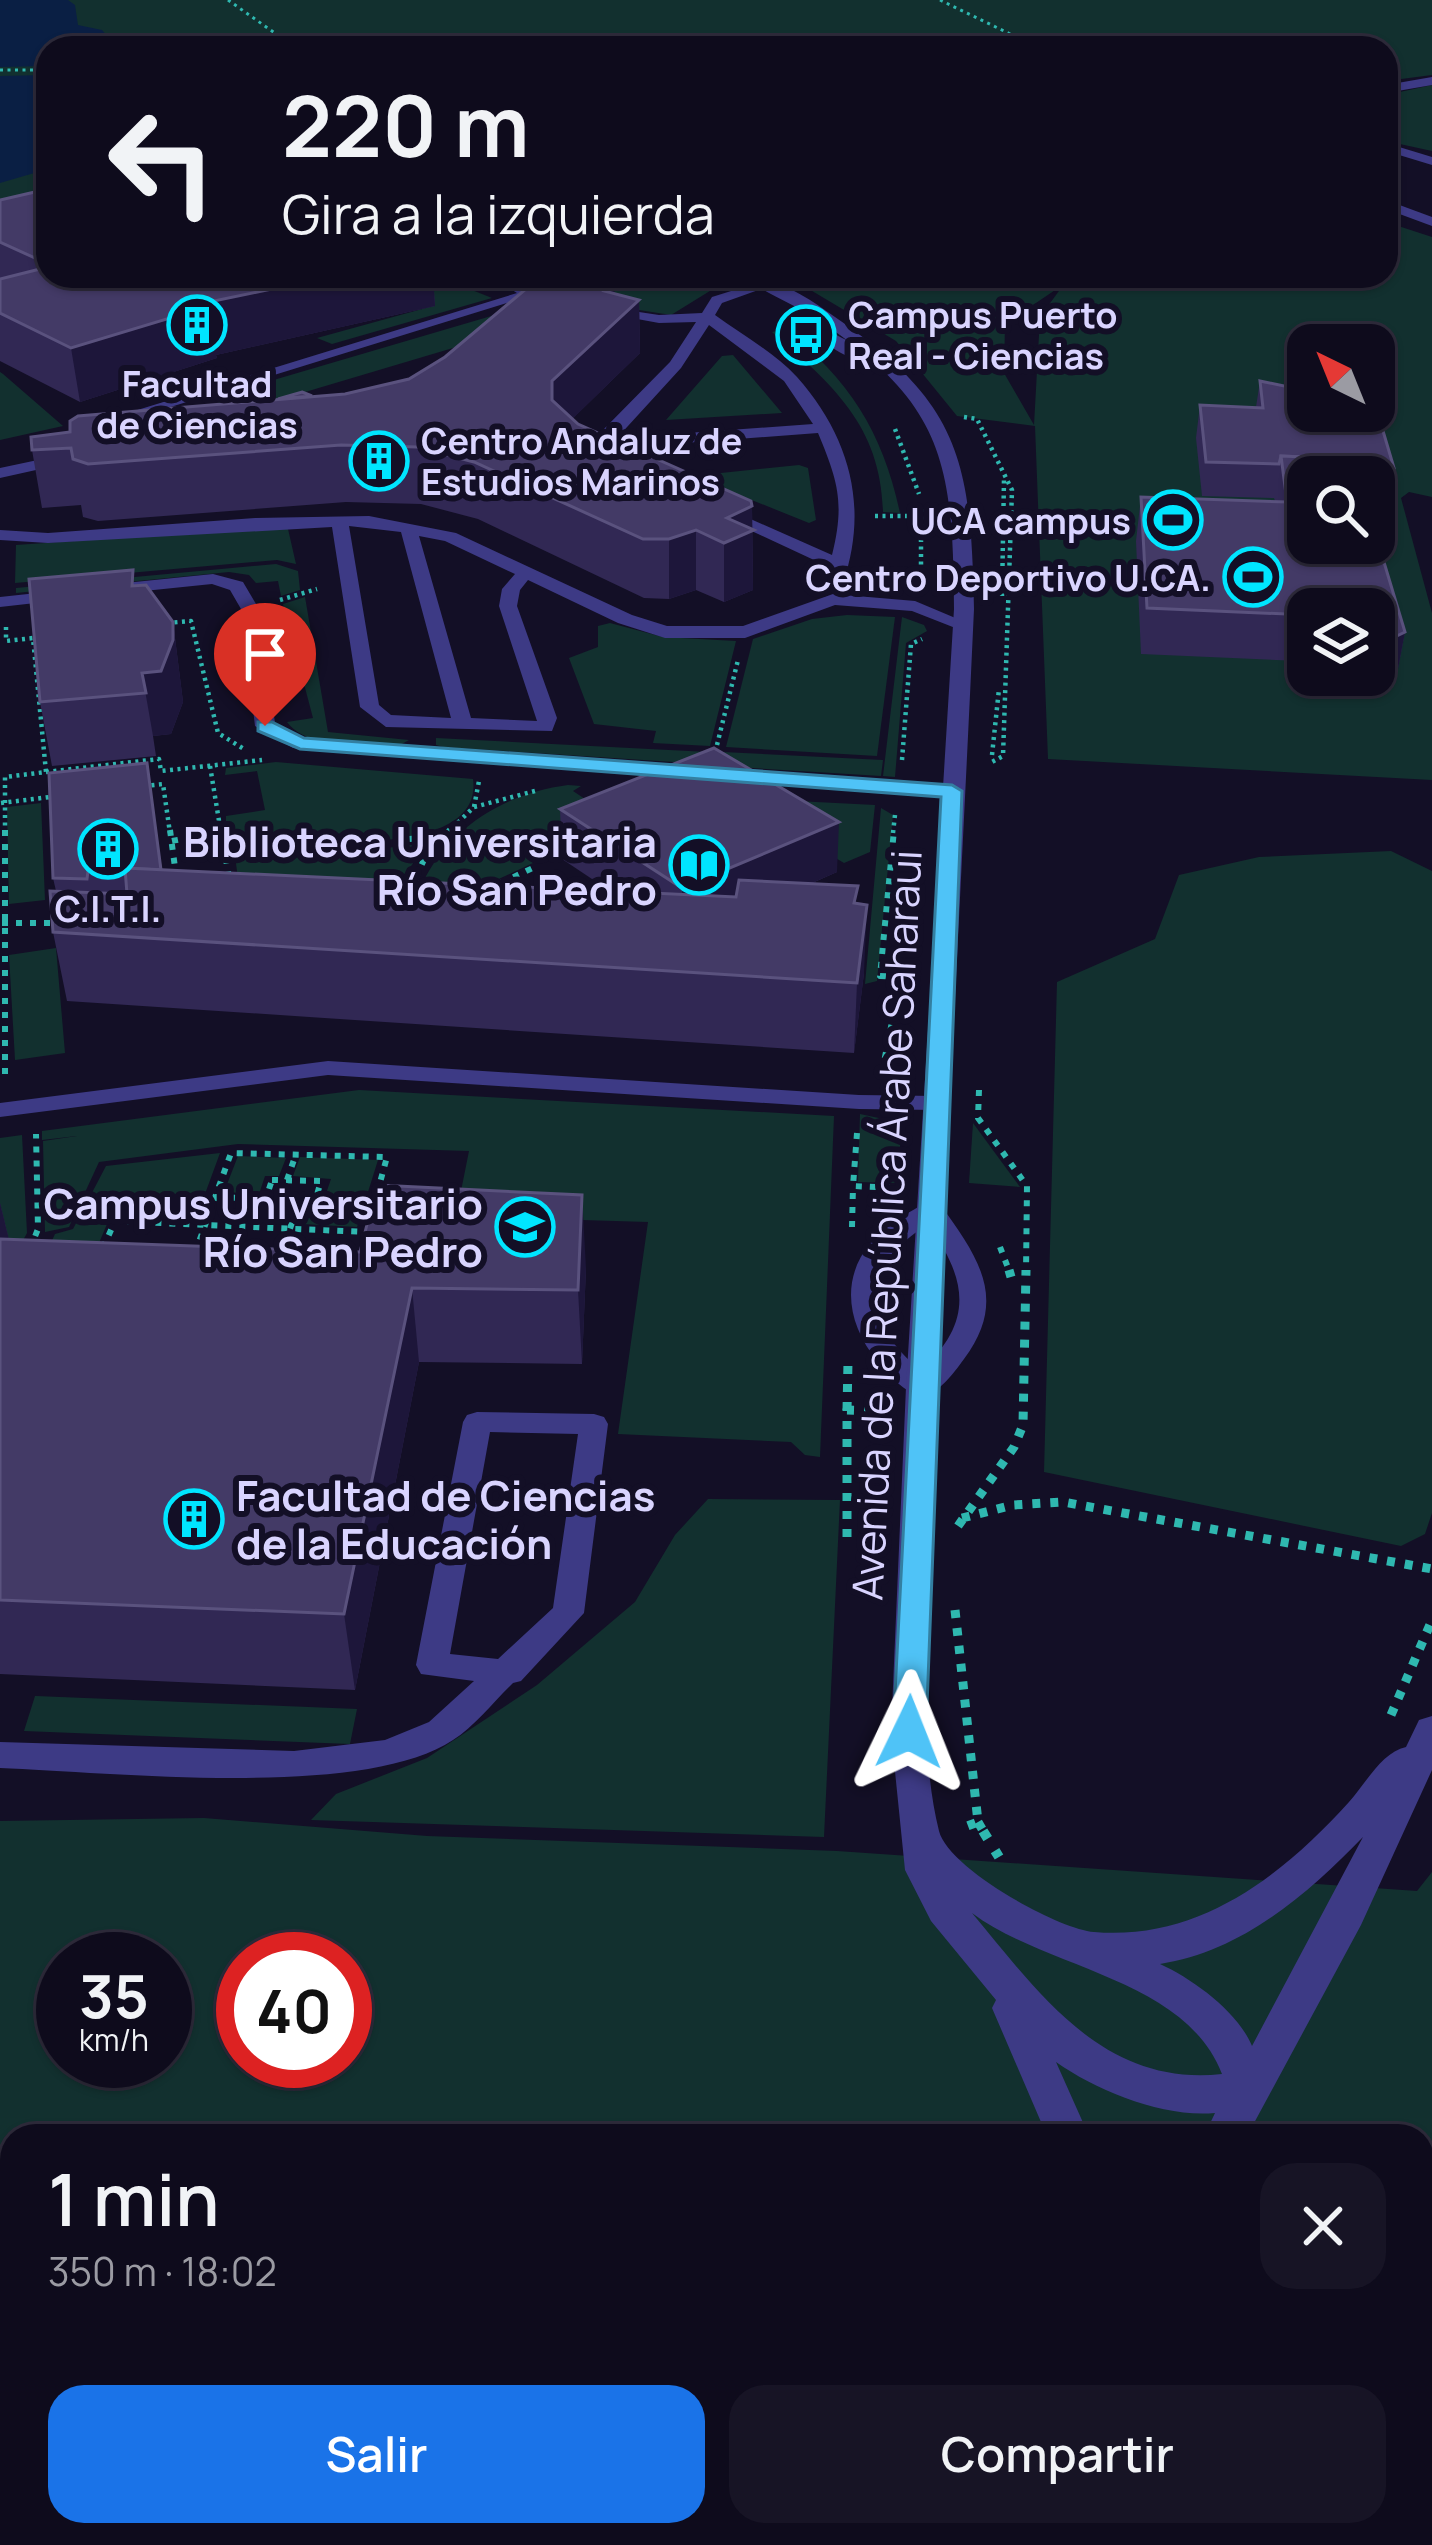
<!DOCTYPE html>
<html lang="es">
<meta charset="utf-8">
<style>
:root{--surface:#0e0b1c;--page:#171425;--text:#f1f3f6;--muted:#9b9ba3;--line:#2e2b3b;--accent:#1a73e8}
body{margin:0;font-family:Manrope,sans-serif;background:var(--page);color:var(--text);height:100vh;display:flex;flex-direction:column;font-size:45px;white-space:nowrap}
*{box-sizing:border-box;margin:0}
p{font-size:39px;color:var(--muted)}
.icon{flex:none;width:66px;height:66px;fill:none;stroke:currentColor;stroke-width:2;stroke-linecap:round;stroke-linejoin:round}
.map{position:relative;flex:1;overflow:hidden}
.sheet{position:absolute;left:0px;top:2124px;width:1434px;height:423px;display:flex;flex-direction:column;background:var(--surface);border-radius:36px 36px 0 0;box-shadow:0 3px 9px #0004,0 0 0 3px var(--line)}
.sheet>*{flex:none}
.banner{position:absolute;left:36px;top:36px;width:1362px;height:252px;border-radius:36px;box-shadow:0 3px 9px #0004,0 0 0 3px var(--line);background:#0e0b1c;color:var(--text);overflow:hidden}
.needle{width:78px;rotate:317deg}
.tools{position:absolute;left:1287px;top:324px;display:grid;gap:24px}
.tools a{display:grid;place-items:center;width:108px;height:108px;border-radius:24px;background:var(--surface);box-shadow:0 3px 9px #0004,0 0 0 3px var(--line);font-size:60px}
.speed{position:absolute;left:36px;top:1932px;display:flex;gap:24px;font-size:60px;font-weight:700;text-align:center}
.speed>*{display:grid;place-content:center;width:156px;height:156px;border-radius:50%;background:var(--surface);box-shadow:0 3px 9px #0004,0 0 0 3px var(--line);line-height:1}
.speed small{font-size:30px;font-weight:400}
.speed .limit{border:18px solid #d22;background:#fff;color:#111}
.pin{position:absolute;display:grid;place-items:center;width:102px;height:102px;color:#fff;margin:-123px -51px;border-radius:50% 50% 50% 0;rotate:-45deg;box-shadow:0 0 12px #0007}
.pin .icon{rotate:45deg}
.me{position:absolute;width:132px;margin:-66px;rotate:2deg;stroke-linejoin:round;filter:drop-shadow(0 0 9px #0008)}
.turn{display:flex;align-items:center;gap:42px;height:252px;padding:0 48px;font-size:54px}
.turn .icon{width:156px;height:156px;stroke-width:2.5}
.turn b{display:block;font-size:84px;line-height:102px}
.round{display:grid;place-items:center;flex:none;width:126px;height:126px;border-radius:36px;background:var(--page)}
.overview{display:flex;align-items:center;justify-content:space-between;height:204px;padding:0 48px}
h1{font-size:72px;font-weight:600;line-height:90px}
.primary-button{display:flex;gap:24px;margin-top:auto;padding:24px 48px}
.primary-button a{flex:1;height:138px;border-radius:36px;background:var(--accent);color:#fff;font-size:48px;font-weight:600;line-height:138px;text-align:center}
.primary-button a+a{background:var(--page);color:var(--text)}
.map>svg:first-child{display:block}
</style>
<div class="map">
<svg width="1432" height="2545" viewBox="0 0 1432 2545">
<rect width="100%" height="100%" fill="#130f26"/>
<g fill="#12302f" fill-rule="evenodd">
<polygon points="0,0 1432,0 1432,75 1386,81 1386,48 48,48 48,226 0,237"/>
<polygon points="1432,85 1432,151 1386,141 1386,95"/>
<path d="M1386 222 1432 237V497L1409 492 1401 498 1432 613V780L1048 759 1035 426 957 416 896 341 787 276H1386ZM1064 284 1040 317 1034 425 1004 373 1005 324ZM1308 345H1374V411H1308ZM1308 477H1374V543H1308ZM1308 609H1374V675H1308Z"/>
<polygon points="383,276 437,276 492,298 332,344 317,338 433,306"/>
<polygon points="627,276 719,276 726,281 671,315 607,305 573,292"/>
<polygon points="515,309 463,345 201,423 226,394"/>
<path d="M785 329C850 380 883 433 900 513L883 512C881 426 833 385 772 332Z"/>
<polygon points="733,355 782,413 666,420 722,356"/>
<polygon points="0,372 3,374 63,426 0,440"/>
<polygon points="799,465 808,468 816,520 809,523 692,476"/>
<polygon points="279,527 288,529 296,564 277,560 15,583 16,545"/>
<polygon points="276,564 298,571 300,590 281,596 278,581 256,583 249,575 229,572 16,593 16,588"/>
<path d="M305 597 328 732 409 740 400 745C367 743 308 751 287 722L313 718 283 604Z"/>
<polygon points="847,615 895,617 877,756 726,747 753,639 812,619"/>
<polygon points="902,617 924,625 927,631 906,643 895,777 883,776"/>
<polygon points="610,623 663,637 736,641 710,746 653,743 656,731 594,724 569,658 598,647 598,626"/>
<polygon points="436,738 708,752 705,764 443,747 436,745"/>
<polygon points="723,752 883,760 881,776 719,766"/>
<path d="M276 762 473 779C485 866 272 841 226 828V816L265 810 257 771 225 775 226 768Z"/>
<path d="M568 785 581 786 573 791 585 799 572 834 520 853 533 863 475 890 422 884C449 827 506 793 568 785Z"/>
<polygon points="736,798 875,805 870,852 844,863"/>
<polygon points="41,803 45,900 9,904 7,807"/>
<polygon points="881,808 893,815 877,981 865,984"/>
<polygon points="233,841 351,852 412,845 421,852 394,890 244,924"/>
<polygon points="1391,851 1432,871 1432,1513 1425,1534 1401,1546 1044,1472 1057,982 1155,939 1179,875 1259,857"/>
<polygon points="56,948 65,1053 15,1060 9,955"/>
<polygon points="359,1090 834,1116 820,1457 805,1455 791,1442 618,1434 648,1222 456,1216 469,1151 238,1144 99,1162 69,1227 45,1232 43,1141 77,1136 42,1140 42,1131"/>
<polygon points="860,1114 888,1120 901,1131 898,1183 858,1182"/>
<polygon points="973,1123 1020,1187 969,1183"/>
<polygon points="22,1135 27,1233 21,1244 0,1244 0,1138"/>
<polygon points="220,1153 198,1213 185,1213 182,1220 110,1217 99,1243 43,1260 55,1234 73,1229 106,1166"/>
<polygon points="238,1156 286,1158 279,1176 265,1176 259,1194 224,1192"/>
<polygon points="300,1157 378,1160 357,1227 302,1224 306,1211 320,1211 331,1179 293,1176"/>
<polygon points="708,1499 840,1500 824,1837 311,1820 336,1794 427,1758 537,1685 635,1602 675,1535"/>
<polygon points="35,1696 36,1696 357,1709 350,1744 24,1731"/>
<path d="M204 1818 427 1836 837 1851 1417 1891 1432 1872V2545H0V1821ZM63 1959H165V2061H63ZM243 1959H345V2061H243ZM12 2136H1422V2535H12Z"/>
</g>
<g fill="#0a1f44">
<polygon points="0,0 68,0 75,5 78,25 102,30 111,40 138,38 158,48 48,48 48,66 0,67"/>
<polygon points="48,75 48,169 0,183 0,76"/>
</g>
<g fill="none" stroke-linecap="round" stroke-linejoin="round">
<g stroke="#2fb8b0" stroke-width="3" stroke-dasharray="3 4.5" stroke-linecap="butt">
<polyline points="228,0 296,48"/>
<polyline points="940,0 1039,48"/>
<polyline points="0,70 48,70"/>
</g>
<g stroke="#2fb8b0" stroke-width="4.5" stroke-dasharray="3 4.5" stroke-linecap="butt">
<polyline points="964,417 977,419 1012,490 1003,756 990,763"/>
<polyline points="895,429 919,494"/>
<polyline points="921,509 921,576"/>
<polyline points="875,516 926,516"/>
<polyline points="1002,596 1004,479"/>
<polyline points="280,600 317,589"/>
<polyline points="167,623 191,621 218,733 244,749"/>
<polyline points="717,745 738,660"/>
<polyline points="992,755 999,689"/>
<polyline points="902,760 911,644 922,639"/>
<polyline points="210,766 221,833"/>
<polyline points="46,772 159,759 161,771 262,760"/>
<polyline points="144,786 163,784 170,833"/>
<polyline points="1,803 58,796"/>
<polyline points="474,807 535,791"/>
<polyline points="5,833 5,777 46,772 33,638 6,641 6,625"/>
<polyline points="211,833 228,833"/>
<polyline points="447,833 474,807 479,781"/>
<polyline points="893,833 895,815"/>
</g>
<g stroke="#2fb8b0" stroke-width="6" stroke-dasharray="6 8" stroke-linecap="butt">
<polyline points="5,830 5,1082"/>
<polyline points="170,830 176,875"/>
<polyline points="221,830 230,883"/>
<path d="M172 841C263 822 342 857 442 833"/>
<polyline points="488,889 537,866"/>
<polyline points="410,890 428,851 450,830"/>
<polyline points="2,923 59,923"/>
<polyline points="882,1072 901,977 880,976 894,830"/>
<polyline points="979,1090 978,1118 1027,1186 1026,1273"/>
<polyline points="857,1133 853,1186 899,1188"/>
<polygon points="272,1180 321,1181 314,1205 264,1204"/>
<polyline points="287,1180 296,1154"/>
<polyline points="215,1197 265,1199"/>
<polyline points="852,1227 853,1186"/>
<polyline points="1000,1247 1010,1273"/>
<polyline points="103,1248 115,1221 366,1232"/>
<polyline points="30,1249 38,1229 36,1134"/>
<polyline points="195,1253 231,1153 387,1157 378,1190"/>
<polyline points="281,1255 298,1205"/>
</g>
<g stroke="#2fb8b0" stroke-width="9" stroke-dasharray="8 10" stroke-linecap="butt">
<polyline points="1009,1270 1011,1277"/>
<polyline points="847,1410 848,1362"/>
<polyline points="962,1518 1013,1505 1063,1502 1432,1569"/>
<polyline points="958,1526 1014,1447 1023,1425 1026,1270"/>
<polyline points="847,1537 847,1410 885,1411"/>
<polyline points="955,1610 978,1822 962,1828"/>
<polyline points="1391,1715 1432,1620"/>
<polyline points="978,1822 985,1834"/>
</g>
<g stroke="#2fb8b0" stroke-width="10" stroke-dasharray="9 14" stroke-linecap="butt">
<polyline points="983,1831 999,1857"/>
<polyline points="978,2545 982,2535"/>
</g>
<g fill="#3d3a85" fill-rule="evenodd">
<polygon points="490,276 505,276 536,294 106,427 92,424 517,293"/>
<path d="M763 281 775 284 722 303 715 315C741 334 775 353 797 377 850 437 869 507 843 583H831L829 567 713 513 728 509 832 555C845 503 838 481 818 433L618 448 631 466 623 471 604 458 598 444 603 430 670 362 696 322 659 323 599 312V306L659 315 702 313 712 297ZM709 325 784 381 813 424 617 438 681 368Z"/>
<path d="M794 299H804C827 343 852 337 888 361 861 376 795 329 794 299Z"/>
<polygon points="66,454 72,456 72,462 0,478 0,468"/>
<path d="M369 516 456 533 632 615 667 626H743L833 594 915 601 972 625 963 631 912 611 835 605 745 638H665L618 623 528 580 520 590 517 606 557 718 552 731 386 727 360 707 332 527 48 543 0 540V530L48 533 255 518ZM349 526 401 532 451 718 391 715 379 705ZM419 536 445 541 515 574 502 589 499 606 537 721 471 718Z"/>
<polygon points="213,574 243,582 259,609 275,723 304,738 952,785 962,791 952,797 293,748 255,726 241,609 230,590 212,584 115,594 106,589 115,584"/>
<polygon points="65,590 74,595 71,599 0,607 0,597"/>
<polygon points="328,1061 859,1095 937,1096 949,1103 937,1110 859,1109 328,1075 0,1117 0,1103"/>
<path d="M931 1202 940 1204C978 1257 1009 1299 964 1359 953 1374 940 1392 922 1397 904 1392 890 1376 878 1362 837 1312 842 1255 898 1219 909 1213 919 1205 931 1202ZM928 1224C968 1281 974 1321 921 1371 860 1319 858 1269 928 1224Z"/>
<path d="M477 1412 594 1414 604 1417 608 1424 584 1613 521 1681 513 1683C494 1701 475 1726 453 1740 363 1800 111 1772 0 1768V1742L294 1751 385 1740 429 1722 474 1681 421 1674 416 1665 463 1422 467 1415ZM490 1432 578 1434 553 1608 498 1659 450 1654Z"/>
</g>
<g fill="#3d3a85" fill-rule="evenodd">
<polygon points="1432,77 1432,85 1386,93 1386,85"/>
<polygon points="1386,143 1432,157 1432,165 1386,151"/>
<polygon points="1386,200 1432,217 1432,226 1386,209"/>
<path d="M743 276C776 276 808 298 835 317 962 404 971 463 974 609 961 896 944 1182 935 1469 932 1578 913 1726 939 1831 948 1868 1057 1929 1094 1932 1199 1941 1282 1876 1349 1802 1366 1783 1382 1752 1406 1747L1419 1720 1432 1716V1770L1361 1925 1247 2136H1204L1215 2113C1164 2118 1097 2091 1056 2062L1089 2136H1047L992 2008 996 2000 931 1921 905 1870 891 1732 906 1387 954 609C953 463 945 403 815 318 792 303 764 293 743 276ZM1363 1837 1252 2046C1238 2012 1193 1979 1160 1964 1241 1952 1308 1894 1363 1837ZM972 1913C1046 1969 1185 1978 1222 2074 1103 2087 1039 1993 972 1913Z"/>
<polygon points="1014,2535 1062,2535 1058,2545 1010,2545"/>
</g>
</g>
<g fill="#312854" fill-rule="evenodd">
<polygon points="48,189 48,276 433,276 435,306 216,355 217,358 80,402 0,361 0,200"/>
<polygon points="541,276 619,276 608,279 615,294 639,300 640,353 572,419 578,424 752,506 753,590 724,602 696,590 669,599 644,598 478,519 421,504 346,502 98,521 83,517 81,505 42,508 32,450 70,432 278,399 345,394 409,379 559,287 541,281"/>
<path d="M1260 381 1394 468 1388 501H1374V477H1308L1405 632 1396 679 1371 691H1351L1311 681 1300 661 1141 654 1136 541 1141 497 1275 501 1274 498 1202 496 1196 438 1200 405 1256 407ZM1308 609H1374V675H1308Z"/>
<polygon points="136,586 173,622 183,702 171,734 153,736 156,756 52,766 40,702"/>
<polygon points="151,789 162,870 610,891 562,859 560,809 837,872 810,884 857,903 864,973 854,1053 67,1001 53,932 56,891 53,878"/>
<polygon points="0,1203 9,1240 586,1268 582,1364 419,1362 355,1690 0,1674"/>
</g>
<g fill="#1d163a">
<polygon points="334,276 433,276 435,306 216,355 217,358 80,402 71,348 204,303"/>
<polygon points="569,276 593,276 593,285 570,292"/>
<polygon points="614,279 615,322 639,300 640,353 555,436 552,400 552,381 604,291"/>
<polygon points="752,506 753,590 724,602 724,543 727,518"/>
<polygon points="696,530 696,590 669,599 669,539"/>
<polygon points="173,622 183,702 171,734 153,736 142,673"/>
<polygon points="1405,632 1396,679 1371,691 1380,644"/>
<polygon points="839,822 837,872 683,939 682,888"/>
<polygon points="867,905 864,973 854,1053 857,983"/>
<polygon points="582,1195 586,1268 582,1364 578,1290"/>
<polygon points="0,1203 13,1256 0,1287"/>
<polygon points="412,1288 419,1362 355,1690 344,1614"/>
</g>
<g fill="#433a66" stroke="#5a527e" stroke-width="3">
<polygon points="48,189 48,264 0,242 0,200"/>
<polygon points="48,267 48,276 334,276 204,303 210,306 71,348 0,313 0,279"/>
<polygon points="583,276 614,279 604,291 639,300 552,381 552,400 578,424 751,501 752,506 727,518 754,530 724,543 696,530 669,539 643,539 474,462 417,447 341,445 88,464 73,459 71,448 32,450 31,437 70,432 70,421 78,416 345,394 409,379 445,357 527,288 571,287"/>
<polygon points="1260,381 1308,391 1308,411 1374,411 1375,404 1394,468 1331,465 1329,458 1281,456 1279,464 1206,462 1200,405 1263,408"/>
<polygon points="302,392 312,396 278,399"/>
<polygon points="1281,456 1329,458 1331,465 1355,465 1358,477 1308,477 1308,543 1374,543 1374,529 1405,632 1380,644 1374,644 1374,609 1308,609 1308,615 1147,608 1141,497 1287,502"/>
<polygon points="133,570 132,586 146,585 173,622 173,640 161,671 142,673 146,693 40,702 29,579"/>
<polygon points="714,748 839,822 682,888 560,809"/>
<polygon points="147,763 161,870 125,868 125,871 88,871 87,879 53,878 49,773"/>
<polygon points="125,868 736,897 739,880 858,886 854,903 867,905 857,983 53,932 50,891 127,894"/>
<polygon points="377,1185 582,1195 578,1290 412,1288 344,1614 0,1600 0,1239 360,1252"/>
</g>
<polygon fill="#4fc3f7" stroke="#337fa1" stroke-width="3" points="258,722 272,722 304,738 952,785 962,791 926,1732 921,1742 897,1742 893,1732 941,797 300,749 258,731"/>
<defs>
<symbol id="building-ring" viewBox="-11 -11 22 22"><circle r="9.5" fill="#130f26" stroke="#00e5ff" stroke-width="1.5"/><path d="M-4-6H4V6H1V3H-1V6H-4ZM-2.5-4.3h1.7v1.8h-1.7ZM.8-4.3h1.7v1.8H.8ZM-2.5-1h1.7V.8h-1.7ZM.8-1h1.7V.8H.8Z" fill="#00e5ff"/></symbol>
<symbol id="bus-ring" viewBox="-11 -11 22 22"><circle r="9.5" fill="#130f26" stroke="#00e5ff" stroke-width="1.5"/><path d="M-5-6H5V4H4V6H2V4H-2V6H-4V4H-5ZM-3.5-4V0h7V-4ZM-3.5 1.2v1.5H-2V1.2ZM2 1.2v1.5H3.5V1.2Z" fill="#00e5ff"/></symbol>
<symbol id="stadium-ring" viewBox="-11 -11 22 22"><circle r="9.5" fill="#130f26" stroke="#00e5ff" stroke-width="1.5"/><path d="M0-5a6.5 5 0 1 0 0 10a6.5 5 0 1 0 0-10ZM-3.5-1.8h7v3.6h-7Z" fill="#00e5ff"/></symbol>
<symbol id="library-ring" viewBox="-11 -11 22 22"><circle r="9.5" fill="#130f26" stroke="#00e5ff" stroke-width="1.5"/><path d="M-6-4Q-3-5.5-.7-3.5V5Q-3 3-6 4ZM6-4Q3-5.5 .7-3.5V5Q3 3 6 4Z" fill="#00e5ff"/></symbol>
<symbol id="university-ring" viewBox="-11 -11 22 22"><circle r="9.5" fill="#130f26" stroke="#00e5ff" stroke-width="1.5"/><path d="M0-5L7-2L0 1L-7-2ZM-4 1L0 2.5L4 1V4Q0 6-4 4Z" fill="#00e5ff"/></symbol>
</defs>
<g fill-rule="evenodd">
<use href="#building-ring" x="164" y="292" width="66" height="66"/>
<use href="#bus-ring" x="773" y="302" width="66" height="66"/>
<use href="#building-ring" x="346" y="428" width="66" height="66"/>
<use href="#stadium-ring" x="1140" y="487" width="66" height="66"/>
<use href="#stadium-ring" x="1220" y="544" width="66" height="66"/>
<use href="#building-ring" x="75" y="816" width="66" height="66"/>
<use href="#library-ring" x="666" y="832" width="66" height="66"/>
<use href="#university-ring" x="492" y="1194" width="66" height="66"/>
<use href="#building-ring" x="161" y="1486" width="66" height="66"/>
</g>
<g text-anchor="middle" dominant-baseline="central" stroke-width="12" stroke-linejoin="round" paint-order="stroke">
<g font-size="36" font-weight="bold" fill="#d9d4ff" stroke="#130f26" text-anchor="start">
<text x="848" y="314">Campus Puerto<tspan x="848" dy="41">Real - Ciencias</tspan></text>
<text x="197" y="383" text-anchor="middle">Facultad<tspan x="197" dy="41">de Ciencias</tspan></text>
<text x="421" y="440">Centro Andaluz de<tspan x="421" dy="41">Estudios Marinos</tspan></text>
<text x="1131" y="520" text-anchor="end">UCA campus</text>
<text x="1211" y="577" text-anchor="end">Centro Deportivo U.CA.</text>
<text x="108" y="908" text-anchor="middle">C.I.T.I.</text>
</g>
<g font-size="42" font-weight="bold" fill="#d9d4ff" stroke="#130f26" text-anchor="end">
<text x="657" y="841">Biblioteca Universitaria<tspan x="657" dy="48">Río San Pedro</tspan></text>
<text x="483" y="1203">Campus Universitario<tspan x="483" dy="48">Río San Pedro</tspan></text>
<text x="236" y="1495" text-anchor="start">Facultad de Ciencias<tspan x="236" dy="48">de la Educación</tspan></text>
</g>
<g font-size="42" fill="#d9d4ff" stroke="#130f26">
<text transform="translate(886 1225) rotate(-87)">Avenida de la República Árabe Saharaui</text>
</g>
</g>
</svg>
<div class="tools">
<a><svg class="needle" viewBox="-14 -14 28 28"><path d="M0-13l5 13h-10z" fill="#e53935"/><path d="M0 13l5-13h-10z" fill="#9b9ba3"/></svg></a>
<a><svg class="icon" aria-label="search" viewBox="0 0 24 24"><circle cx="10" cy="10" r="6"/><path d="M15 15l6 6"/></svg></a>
<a><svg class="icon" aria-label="layers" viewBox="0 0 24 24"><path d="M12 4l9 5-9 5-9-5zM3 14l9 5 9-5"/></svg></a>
</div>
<div class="speed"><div>35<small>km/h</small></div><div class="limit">40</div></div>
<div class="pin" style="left:265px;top:726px;background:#d93025"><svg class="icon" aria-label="arrive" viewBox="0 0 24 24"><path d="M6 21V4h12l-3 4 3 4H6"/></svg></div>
<svg class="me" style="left:909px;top:1732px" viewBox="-20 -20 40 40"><path d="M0-17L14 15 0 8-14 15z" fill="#4fc3f7" stroke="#fff" stroke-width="4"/></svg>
<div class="banner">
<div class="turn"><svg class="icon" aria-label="left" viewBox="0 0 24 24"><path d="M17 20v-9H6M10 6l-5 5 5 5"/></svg><div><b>220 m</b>Gira a la izquierda</div></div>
</div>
<section class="sheet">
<div class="overview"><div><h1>1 min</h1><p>350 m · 18:02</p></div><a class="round"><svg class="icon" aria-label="close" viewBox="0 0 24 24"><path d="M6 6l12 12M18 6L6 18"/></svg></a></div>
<div class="primary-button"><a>Salir</a><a>Compartir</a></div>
</section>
</div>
